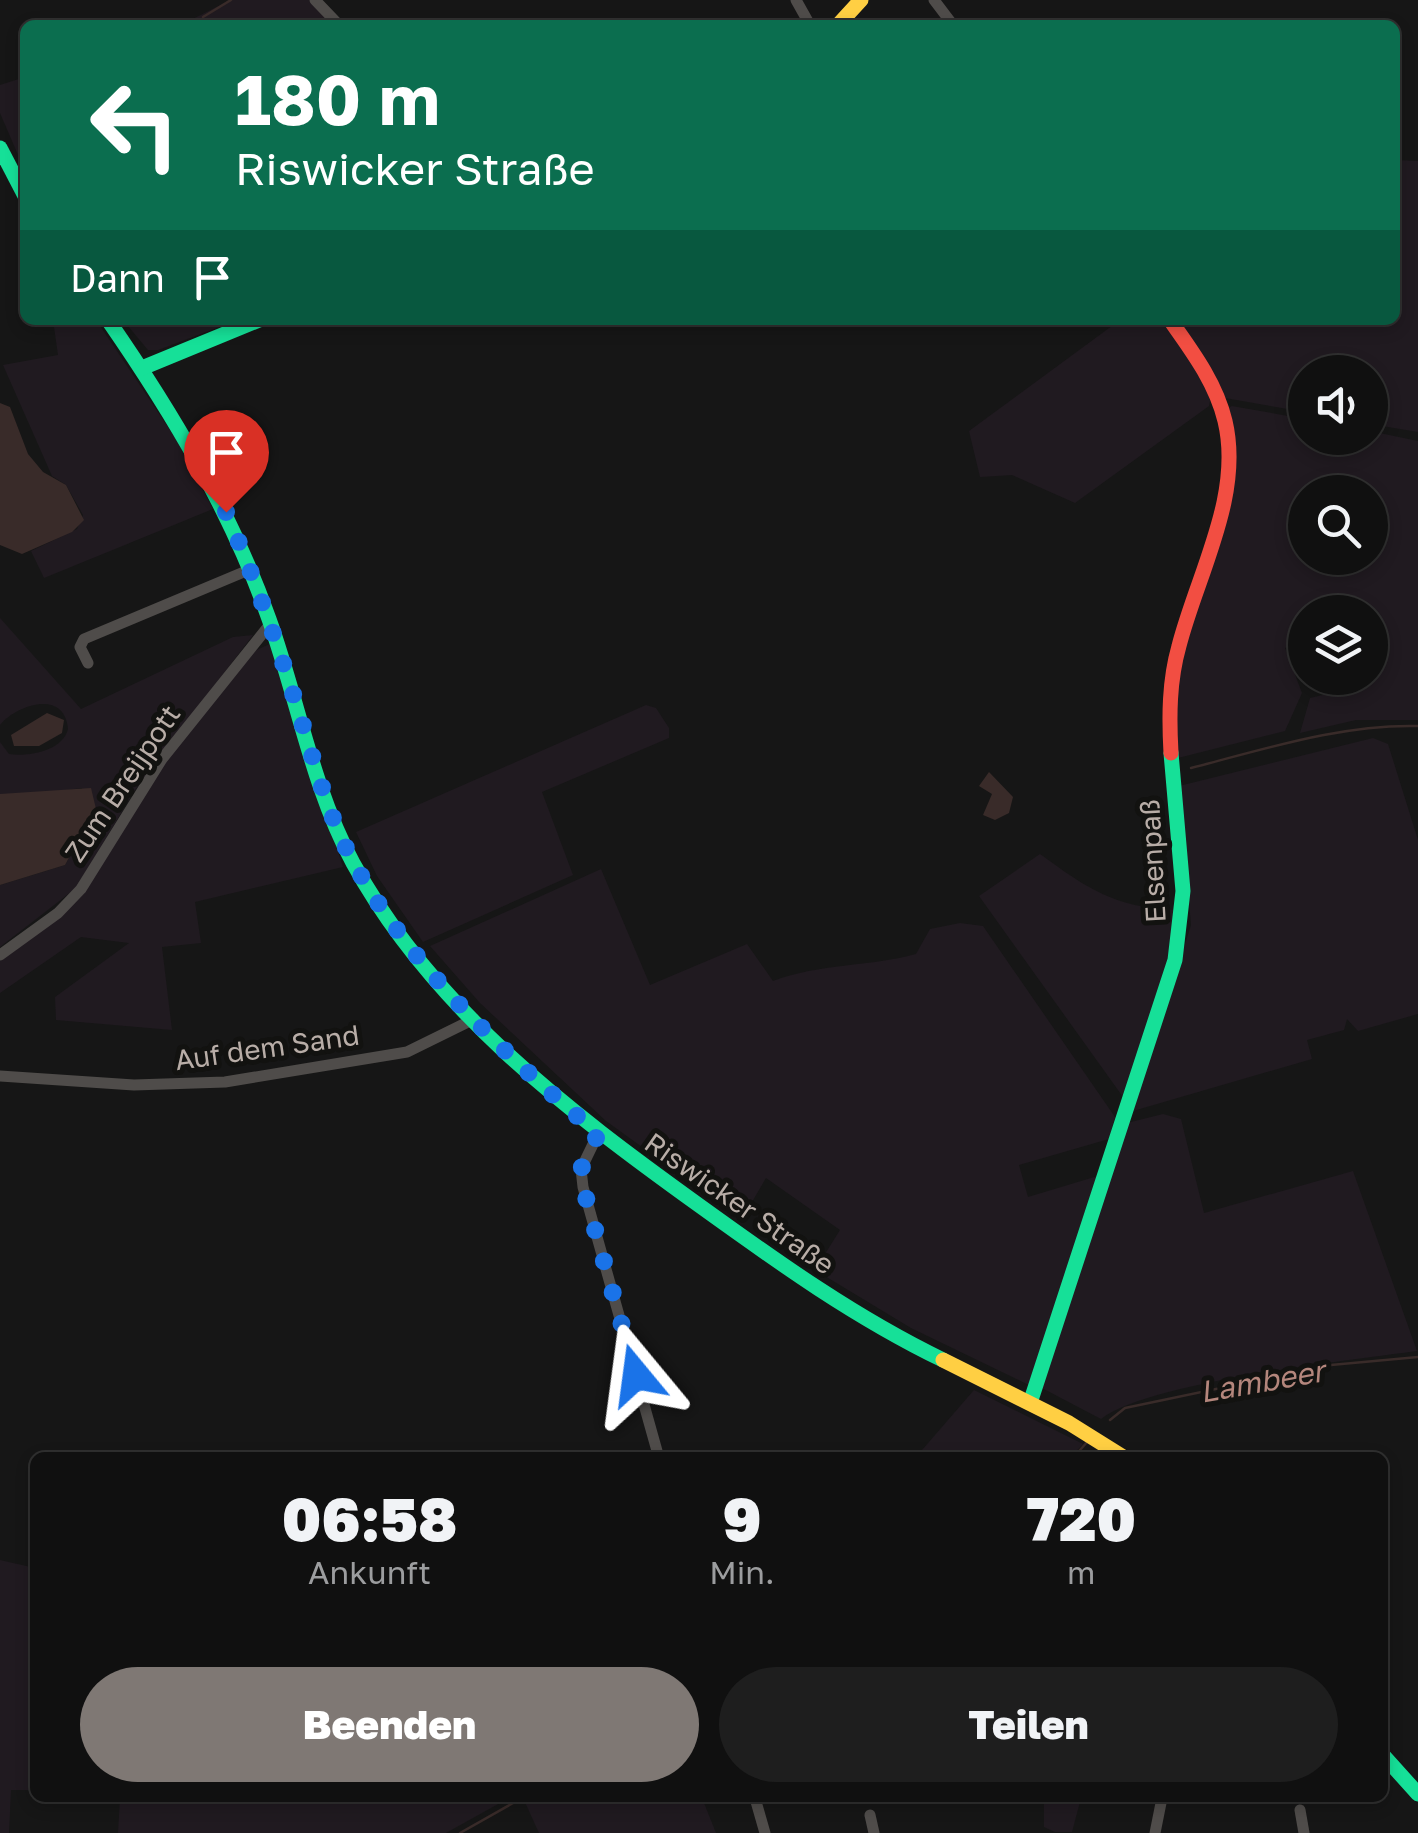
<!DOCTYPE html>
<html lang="de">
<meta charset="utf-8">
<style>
:root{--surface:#101010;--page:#1e1e1e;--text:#f1f3f6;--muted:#9c9d9f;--line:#303030;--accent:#7f7874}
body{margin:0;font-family:"Golos Text",sans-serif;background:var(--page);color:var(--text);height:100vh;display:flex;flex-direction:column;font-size:38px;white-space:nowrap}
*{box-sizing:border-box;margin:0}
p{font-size:32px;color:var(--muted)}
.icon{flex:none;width:55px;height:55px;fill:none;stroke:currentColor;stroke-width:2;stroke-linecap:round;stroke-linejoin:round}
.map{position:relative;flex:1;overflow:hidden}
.drawer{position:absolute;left:30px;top:1452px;width:1358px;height:350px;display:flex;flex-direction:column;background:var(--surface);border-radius:15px;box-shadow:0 5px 15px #0003,0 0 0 2px var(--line)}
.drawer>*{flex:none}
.banner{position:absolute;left:20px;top:20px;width:1380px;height:305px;border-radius:15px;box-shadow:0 5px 15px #0003,0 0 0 2px var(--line);background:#0b6e4f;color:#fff;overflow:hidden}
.fabs{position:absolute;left:1288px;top:355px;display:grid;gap:20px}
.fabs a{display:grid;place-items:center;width:100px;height:100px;border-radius:50%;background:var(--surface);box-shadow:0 5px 15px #0003,0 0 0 2px var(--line);font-size:50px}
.pin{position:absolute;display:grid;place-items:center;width:85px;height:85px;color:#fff;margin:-102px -42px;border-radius:50% 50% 50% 0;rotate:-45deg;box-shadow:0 0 10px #0007}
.pin .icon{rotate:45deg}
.me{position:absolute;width:110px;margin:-55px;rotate:344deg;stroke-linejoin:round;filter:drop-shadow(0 0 8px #0008)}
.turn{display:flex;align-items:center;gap:35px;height:210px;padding:0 50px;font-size:45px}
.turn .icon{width:130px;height:130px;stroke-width:2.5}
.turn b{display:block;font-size:70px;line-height:85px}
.then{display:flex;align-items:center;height:95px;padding:0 50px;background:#0003;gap:20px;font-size:38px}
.eta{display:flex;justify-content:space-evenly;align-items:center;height:170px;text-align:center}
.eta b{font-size:60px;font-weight:800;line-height:70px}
.button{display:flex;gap:20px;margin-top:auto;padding:20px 50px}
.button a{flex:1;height:115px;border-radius:60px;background:var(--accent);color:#fff;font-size:40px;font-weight:800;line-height:115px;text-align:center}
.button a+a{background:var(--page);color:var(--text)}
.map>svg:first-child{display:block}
</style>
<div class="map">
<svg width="1418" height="1833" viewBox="0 0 1418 1833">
<rect width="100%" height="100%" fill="#161616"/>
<g fill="#201a20" fill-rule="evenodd">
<polygon points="230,0 311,0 336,25 181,25"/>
<polygon points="25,77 25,171 0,113 0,85"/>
<polygon points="1395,160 1418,161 1418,432 1370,424 1370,372 1305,372 1305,412 1225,398 1176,320 1395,320"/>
<polygon points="53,320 96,320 176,439 213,509 44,578 31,551 77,529 83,515 66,485 52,476 3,365 58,355"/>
<polygon points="123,320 238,320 158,350 148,350"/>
<polygon points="1120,320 1167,320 1212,390 1209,406 1075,503 1012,475 980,477 969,431"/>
<path d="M1232 406 1305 419V438H1370V431L1418 441V720H1356L1300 733 1310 698 1352 688 1348 678H1370V612H1305V639L1285 648 1302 693 1285 731 1178 758 1176 674 1231 487 1228 408ZM1305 492H1370V558H1305Z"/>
<path d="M0 618 81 709 233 637 253 635 135 790 76 888 0 947V885L65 865 93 817 82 788 38 794H0V742L9 754C28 757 63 751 68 729 65 689 17 704 0 725Z"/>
<polygon points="270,644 343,867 195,902 201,943 162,947 172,1030 56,1020 55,997 129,943 81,937 0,993 0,958 68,908 163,763 254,651"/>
<polygon points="646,705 656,708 669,728 669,738 542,792 573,875 423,942 377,876 356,832"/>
<polygon points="1373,738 1388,744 1418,840 1418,1014 1358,1031 1347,1019 1344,1030 1307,1040 1312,1059 1133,1111 1191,925 1179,786"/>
<path d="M1040 854C1088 889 1114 907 1175 910L1168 963 1123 1097 979 896Z"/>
<path d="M601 869 650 985 747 944 773 981C821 963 868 967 916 954L930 929 960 923 983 926 1115 1117 1109 1139 1019 1165 1028 1197 1101 1175 1029 1385 911 1328 815 1270 840 1230 766 1178 742 1219 606 1121 480 1003 430 946Z"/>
<path d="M1163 1114 1181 1119 1204 1213 1353 1171 1417 1351C1351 1360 1145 1383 1101 1419L1040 1387 1127 1123Z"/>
<polygon points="974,1390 1083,1444 1071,1457 916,1457"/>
<polygon points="0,1560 35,1568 35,1790 11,1790 9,1833 0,1833"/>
<polygon points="120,1798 509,1798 446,1833 118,1833"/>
<polygon points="531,1798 702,1798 716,1833 539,1833 524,1800"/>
<polygon points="1020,1798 1081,1798 1072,1832 1055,1832 1044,1827 1044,1804"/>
</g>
<g fill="#392b29">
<polygon points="0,403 10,407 28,454 43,472 66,485 84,520 72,532 22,554 0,545"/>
<polygon points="47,713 64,720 62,733 39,746 14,746 11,735"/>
<polygon points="989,772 1013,797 1009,813 995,820 983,815 992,794 979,786"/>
<polygon points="91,788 96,809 65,865 0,885 0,794"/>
</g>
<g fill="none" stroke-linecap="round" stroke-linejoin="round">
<g stroke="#392b29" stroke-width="2.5">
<polyline points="203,17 231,0"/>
<path d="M1191 768C1265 749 1341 724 1418 726"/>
<polyline points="1110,1420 1125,1408 1331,1365 1418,1357"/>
<polyline points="1073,1458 1088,1441"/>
<polyline points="460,1833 522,1798"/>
</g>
<g stroke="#4f4c4a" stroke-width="11">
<polyline points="315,0 339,25"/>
<polyline points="796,0 810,25"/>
<polyline points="934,0 953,25"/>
<polyline points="88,663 80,647 84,639 251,569"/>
<polyline points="0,955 58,913 81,889 162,759 271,623"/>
<polyline points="0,1076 134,1085 225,1082 407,1052 474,1019"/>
<polyline points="598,1134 581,1169 583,1187 659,1458"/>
<polyline points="755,1798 765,1833"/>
<polyline points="1300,1810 1304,1833"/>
<polyline points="870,1815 874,1833"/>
<polyline points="1155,1833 1162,1798"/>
</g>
<g stroke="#16e098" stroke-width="15">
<polyline points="0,148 25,196"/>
<path d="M108 320C173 414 231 511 269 619 298 700 312 787 353 863 433 1009 568 1111 700 1206 779 1263 856 1318 943 1360"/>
<polyline points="142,368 259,320"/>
<polyline points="1031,1400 1175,960 1183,891 1171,753"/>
<polyline points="1382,1754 1418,1794"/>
</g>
<g stroke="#ffcf43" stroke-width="15">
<polyline points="838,25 861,0"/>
<polyline points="943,1360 1069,1423 1125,1458"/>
</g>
<path stroke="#f24e42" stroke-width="15" d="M1170 320C1192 351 1216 383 1225 421 1243 496 1197 575 1179 646 1169 681 1169 717 1171 753"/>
</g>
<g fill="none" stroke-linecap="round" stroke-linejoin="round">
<path stroke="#1a73e8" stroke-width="18" stroke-dasharray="0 32.4" d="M226 512C255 578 278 645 299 713 315 763 328 817 354 863 413 970 507 1056 598 1134L581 1169 583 1187 636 1375"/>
</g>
<g text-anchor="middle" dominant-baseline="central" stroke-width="10" stroke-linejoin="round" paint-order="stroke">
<g font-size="28" fill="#b8ada7" stroke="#121210">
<text transform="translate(122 783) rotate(-56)">Zum Breijpott</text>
<text transform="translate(1152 861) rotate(-93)">Elsenpaß</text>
<text transform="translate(267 1047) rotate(-8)">Auf dem Sand</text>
<text transform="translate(740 1203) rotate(35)">Riswicker Straße</text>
</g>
<g font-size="30" font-style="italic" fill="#b4867c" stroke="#121210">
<text transform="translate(1262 1381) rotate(-10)">Lambeer</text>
</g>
</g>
</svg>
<div class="fabs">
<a><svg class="icon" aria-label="sound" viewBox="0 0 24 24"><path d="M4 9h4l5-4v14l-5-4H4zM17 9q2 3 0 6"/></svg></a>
<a><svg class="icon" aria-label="search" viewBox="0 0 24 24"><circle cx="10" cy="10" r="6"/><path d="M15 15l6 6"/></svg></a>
<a><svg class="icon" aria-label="layers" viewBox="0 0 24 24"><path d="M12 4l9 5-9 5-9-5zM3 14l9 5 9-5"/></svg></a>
</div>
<div class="pin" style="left:226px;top:512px;background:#d93025"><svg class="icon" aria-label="arrive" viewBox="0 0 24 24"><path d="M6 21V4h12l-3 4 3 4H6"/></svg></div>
<svg class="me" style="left:636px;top:1375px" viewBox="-20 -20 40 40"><path d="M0-17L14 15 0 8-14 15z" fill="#1a73e8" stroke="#fff" stroke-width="4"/></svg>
<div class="banner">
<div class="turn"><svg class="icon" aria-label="left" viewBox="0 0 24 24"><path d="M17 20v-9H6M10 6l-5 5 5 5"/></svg><div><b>180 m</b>Riswicker Straße</div></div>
<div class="then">Dann<svg class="icon" aria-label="arrive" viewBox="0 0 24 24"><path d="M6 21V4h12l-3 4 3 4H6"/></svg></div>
</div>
<section class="drawer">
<div class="eta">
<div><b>06:58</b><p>Ankunft</p></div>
<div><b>9</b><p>Min.</p></div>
<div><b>720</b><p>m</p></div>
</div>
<div class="button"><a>Beenden</a><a>Teilen</a></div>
</section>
</div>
